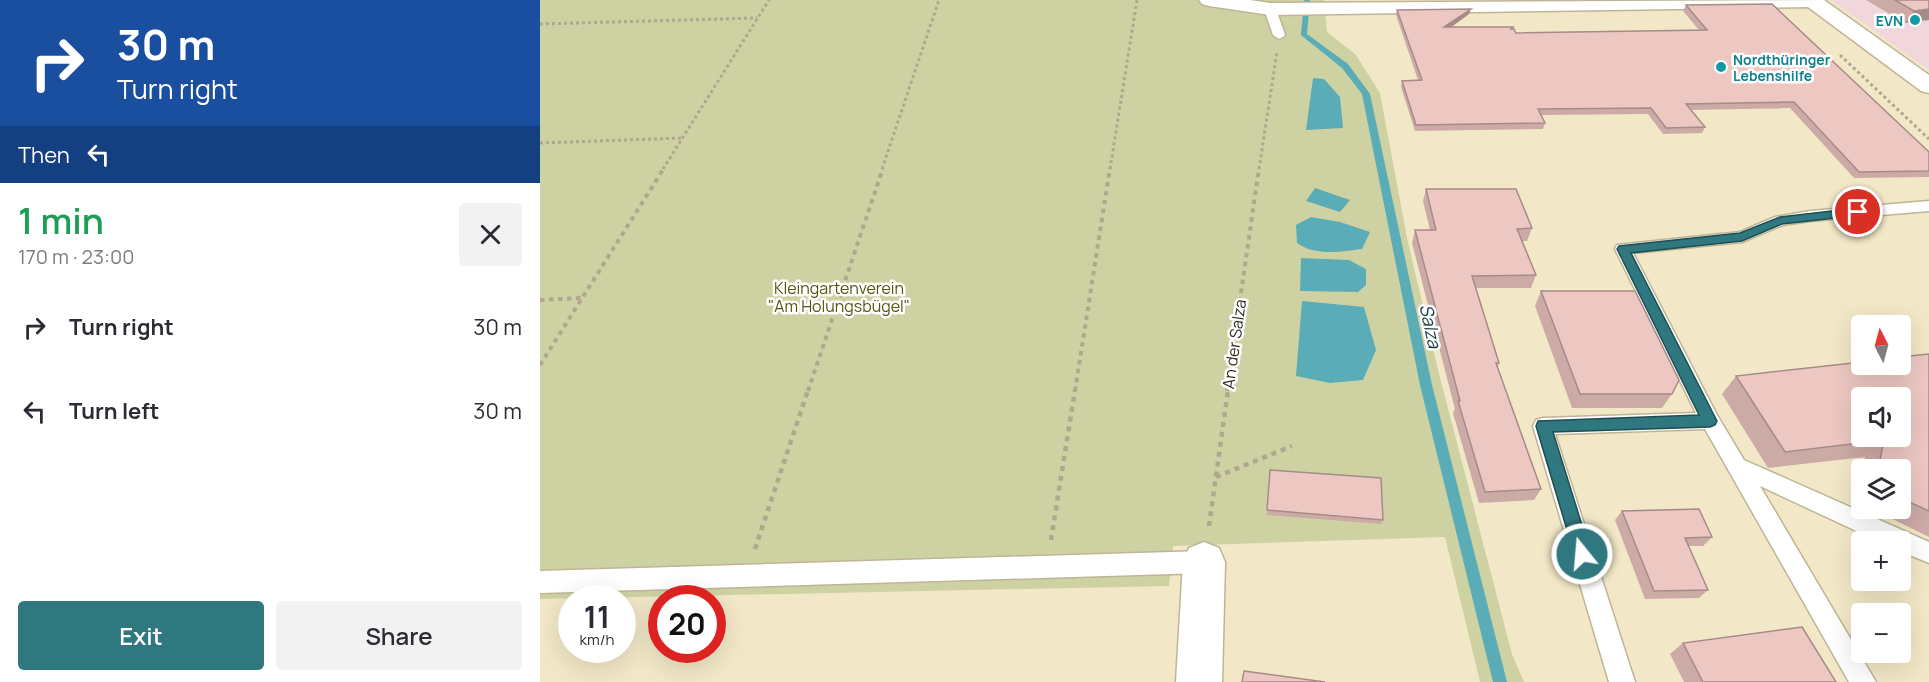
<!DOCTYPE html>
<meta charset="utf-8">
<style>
:root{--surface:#fff;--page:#f2f2f3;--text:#2b2b33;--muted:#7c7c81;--accent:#30787f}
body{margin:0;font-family:Manrope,sans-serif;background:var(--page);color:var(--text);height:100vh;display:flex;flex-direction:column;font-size:22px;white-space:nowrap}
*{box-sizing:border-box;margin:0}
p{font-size:20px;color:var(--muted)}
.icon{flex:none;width:33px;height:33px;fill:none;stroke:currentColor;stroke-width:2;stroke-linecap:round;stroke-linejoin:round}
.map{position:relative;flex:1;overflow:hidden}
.drawer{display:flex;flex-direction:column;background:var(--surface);width:540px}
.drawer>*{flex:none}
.guide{background:#1a4fa0;color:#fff;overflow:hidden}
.needle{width:39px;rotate:354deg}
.tools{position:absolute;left:1311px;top:315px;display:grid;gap:12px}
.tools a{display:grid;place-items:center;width:60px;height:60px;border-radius:6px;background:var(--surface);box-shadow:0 6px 24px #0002;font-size:30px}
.speed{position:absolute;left:18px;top:585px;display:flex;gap:12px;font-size:30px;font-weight:700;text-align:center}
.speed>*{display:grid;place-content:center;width:78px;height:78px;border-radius:50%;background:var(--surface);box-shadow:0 6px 24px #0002;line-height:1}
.speed small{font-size:15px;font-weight:400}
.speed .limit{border:9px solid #d22;background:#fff;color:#111}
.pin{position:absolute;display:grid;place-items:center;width:51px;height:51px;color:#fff;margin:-26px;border:3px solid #fff;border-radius:50%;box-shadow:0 2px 6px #0007}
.me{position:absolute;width:66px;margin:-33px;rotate:343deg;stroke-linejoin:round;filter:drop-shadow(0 0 4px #0008)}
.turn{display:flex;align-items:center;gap:21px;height:126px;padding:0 18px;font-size:27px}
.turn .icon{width:78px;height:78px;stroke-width:2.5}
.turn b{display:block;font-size:42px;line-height:51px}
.then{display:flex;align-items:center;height:57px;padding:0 18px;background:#0003;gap:12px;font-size:22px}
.round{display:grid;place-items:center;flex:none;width:63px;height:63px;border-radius:6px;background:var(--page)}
.overview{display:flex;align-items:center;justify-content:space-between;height:102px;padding:0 18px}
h1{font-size:36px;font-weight:600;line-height:45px;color:#1e9e55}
.action{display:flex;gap:12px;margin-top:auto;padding:12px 18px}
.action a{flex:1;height:69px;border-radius:6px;background:var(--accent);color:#fff;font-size:24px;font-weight:600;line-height:69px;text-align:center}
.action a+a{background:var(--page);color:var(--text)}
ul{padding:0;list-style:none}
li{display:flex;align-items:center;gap:18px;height:84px;padding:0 18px}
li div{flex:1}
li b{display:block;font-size:22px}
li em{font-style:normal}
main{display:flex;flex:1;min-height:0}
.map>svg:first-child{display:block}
</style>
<main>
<section class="drawer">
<div class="guide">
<div class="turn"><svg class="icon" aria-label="right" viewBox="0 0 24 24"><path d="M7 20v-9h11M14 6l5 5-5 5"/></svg><div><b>30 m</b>Turn right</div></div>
<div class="then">Then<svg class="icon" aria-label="left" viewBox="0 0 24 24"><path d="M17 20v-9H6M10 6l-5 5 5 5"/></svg></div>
</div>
<div class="overview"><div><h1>1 min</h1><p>170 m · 23:00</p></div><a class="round"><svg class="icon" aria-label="close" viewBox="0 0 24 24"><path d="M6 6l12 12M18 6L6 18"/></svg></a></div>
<ul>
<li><svg class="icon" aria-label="right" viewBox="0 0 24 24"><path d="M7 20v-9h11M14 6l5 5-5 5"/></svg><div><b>Turn right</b></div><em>30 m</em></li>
<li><svg class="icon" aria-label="left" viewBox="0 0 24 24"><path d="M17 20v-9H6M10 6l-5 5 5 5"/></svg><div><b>Turn left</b></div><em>30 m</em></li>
</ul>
<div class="action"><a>Exit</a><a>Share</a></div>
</section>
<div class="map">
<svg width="1389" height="682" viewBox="0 0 1389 682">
<rect width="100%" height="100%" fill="#f2e8c7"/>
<polygon fill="#f1d6db" points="1291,0 1389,0 1389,70 1297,4"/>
<polygon fill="#ced2a3" points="0,0 784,0 787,32 816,55 840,93 867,238 899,374 972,654 984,682 940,682 905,537 633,546 629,586 0,599"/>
<g fill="#5aacb7">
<polygon points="773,78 784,79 800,97 803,128 766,130"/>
<polygon points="775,188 810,200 800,212 766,201"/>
<path d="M771 217 800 222 830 232 822 249C801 252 774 256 757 243L756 225Z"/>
<polygon points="761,258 809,260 826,269 826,285 818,292 760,291"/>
<polygon points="762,301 824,307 836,350 823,380 790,383 756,376"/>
</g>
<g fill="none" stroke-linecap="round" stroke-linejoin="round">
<polygon fill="#5aacb7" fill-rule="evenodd" points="764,0 770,0 767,34 808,64 830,94 892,385 967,682 953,682 880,385 822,94 802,68 761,35"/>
<defs>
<g id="service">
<polygon points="730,6 736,9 745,35 743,37 739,39 733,35 724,9"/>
<polygon points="1389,201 1389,211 1270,221 1243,225 1202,242 1093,253 1177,415 1204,460 1389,542 1389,563 1360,551 1360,542 1340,542 1220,486 1336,682 1309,682 1165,429 1015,434 1095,682 1069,682 993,426 996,420 1003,418 1156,413 1075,249 1077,245 1200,232 1235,217 1270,211"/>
<polygon points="664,551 672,554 675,562 672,570 664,573 0,593 0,571"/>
</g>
<g id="minor">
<polygon points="659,0 710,0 730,3 1284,0 1389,75 1389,93 1381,91 1268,7 730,15 669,6 662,4"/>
<polygon points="664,542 679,548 685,562 682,682 636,682 643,562 649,548"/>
</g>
</defs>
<use href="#service" stroke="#beb595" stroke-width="3"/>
<use href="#minor" stroke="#beb595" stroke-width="3"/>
<g stroke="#afa78e" stroke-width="3" stroke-dasharray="3 3" stroke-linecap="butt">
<polyline points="0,24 217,18"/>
<polyline points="1300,55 1389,139"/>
<polyline points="0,143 142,138"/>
<polyline points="123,169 229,0"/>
<polyline points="342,169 399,0"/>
<polyline points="570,169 597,0"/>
<polyline points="719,169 737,52"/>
</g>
<g stroke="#afa78e" stroke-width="4" stroke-dasharray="4.5 4.5" stroke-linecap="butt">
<polyline points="0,300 41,298"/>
<polyline points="0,365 124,168"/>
<polyline points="268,391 343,168"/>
<polyline points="535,391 570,168"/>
<polyline points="687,391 719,168"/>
</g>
<g stroke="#afa78e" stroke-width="4.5" stroke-dasharray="5 5" stroke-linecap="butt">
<polyline points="676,477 752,446"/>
<polyline points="669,526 688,390"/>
<polyline points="511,540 535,390"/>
<polyline points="215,549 268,390"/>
</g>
<use href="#service" fill="#fff" fill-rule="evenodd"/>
<use href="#minor" fill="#fff" fill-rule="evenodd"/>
</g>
<g fill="#ccaba7">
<polygon points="1326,0 1389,0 1365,23"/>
<polygon points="1146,5 1389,152 1389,177 1314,178 1250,108 1151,110 1165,127 1162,133 1123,134 1108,114 1001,115 1005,123 1003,129 875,131 861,87 862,81 878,80 856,15 857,10 929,14 911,27 973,29 976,33 1159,30 1143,11"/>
<polygon points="886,189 992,228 987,241 982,241 996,275 991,288 936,288 959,363 957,368 1001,489 994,500 939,503 913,413 915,409 872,243 875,230 890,230 883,201"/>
<polygon points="1001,291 1132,394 1122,408 1032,408 995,306"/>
<polygon points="1389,354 1389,537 1330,508 1360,508 1360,470 1322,470 1325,457 1228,468 1182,394 1196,376"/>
<polygon points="730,470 843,520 841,524 727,515"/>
<polygon points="1322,472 1322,505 1315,502"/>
<polygon points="1082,511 1172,537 1163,546 1149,546 1168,590 1159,598 1105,599 1075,520"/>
<polygon points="1143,643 1296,682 1144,682 1130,654"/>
</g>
<g fill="#a68b88">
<polygon points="931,9 929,14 903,33 904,27"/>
<polygon points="1389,9 1389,20 1365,23 1374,11"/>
</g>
<g fill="#edc7c2" stroke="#a68b88" stroke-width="1.5" fill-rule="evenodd">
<polygon points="1355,0 1389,0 1389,9 1374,11"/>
<polygon points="1232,4 1389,152 1389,171 1319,172 1254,102 1146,104 1165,127 1126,128 1111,108 998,109 1005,123 876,125 862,81 882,80 857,10 931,9 904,27 973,27 971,29 974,29 976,33 1167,30 1146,5"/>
<polygon points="886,189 976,189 992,228 977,229 996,275 932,276 959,363 956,363 1001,489 945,492 918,401 920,401 875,230 896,230"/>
<polygon points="1001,291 1095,291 1139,380 1132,394 1040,394"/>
<path d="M1389 354V511L1360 498V470H1338L1344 440 1245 452 1196 376 1322 362V364H1360V357ZM1322 398H1360V436H1322Z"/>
<polygon points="730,470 841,478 843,520 727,510"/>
<polygon points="1159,509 1172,537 1145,538 1168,590 1114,591 1082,511"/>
<polygon points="1262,627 1296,682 1163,682 1143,643"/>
<polygon points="704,671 785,682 702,682"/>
</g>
<polygon fill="#30787f" stroke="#1f4e53" stroke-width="1.5" points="1318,208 1322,209 1322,215 1242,224 1202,241 1091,253 1177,421 1175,425 1170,427 1013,432 1051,554 1048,560 1042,562 1036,560 996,426 998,421 1159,415 1077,249 1079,246 1200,233 1240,217"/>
<g fill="#0f9aa8" stroke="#fff" stroke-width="2">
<circle cx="1375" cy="20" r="6"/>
<circle cx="1181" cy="67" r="6"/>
</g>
<g text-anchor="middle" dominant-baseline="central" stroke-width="5" stroke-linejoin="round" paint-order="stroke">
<g font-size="14" font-weight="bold" fill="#0d838f" stroke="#fff" text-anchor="end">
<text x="1363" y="20">EVN</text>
<text x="1193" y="59" text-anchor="start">Nordthüringer<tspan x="1193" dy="16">Lebenshilfe</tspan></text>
</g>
<g font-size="16" fill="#555710" stroke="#fff">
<text x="299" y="288">Kleingartenverein<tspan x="299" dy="18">"Am Holungsbügel"</tspan></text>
</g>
<g font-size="16" fill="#332f23" stroke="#fff">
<text transform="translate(694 344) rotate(-82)">An der Salza</text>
</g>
<g font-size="18" font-style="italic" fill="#163d42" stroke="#fff">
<text transform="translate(891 326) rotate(78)">Salza</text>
</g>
</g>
</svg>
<div class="tools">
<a><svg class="needle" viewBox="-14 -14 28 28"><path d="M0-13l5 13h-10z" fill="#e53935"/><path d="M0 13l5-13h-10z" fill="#7c7c81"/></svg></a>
<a><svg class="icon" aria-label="sound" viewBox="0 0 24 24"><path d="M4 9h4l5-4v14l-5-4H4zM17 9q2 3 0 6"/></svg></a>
<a><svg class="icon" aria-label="layers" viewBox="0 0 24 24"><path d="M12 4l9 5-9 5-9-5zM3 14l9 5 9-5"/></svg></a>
<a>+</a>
<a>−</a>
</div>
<div class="speed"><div>11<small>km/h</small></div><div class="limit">20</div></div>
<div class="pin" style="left:1318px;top:212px;background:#d93025"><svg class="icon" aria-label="arrive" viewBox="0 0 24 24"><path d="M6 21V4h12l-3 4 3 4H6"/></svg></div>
<svg class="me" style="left:1042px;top:554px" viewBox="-20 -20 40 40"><circle r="17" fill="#30787f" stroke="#fff" stroke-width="3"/><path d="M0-11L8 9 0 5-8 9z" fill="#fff"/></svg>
</div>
</main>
